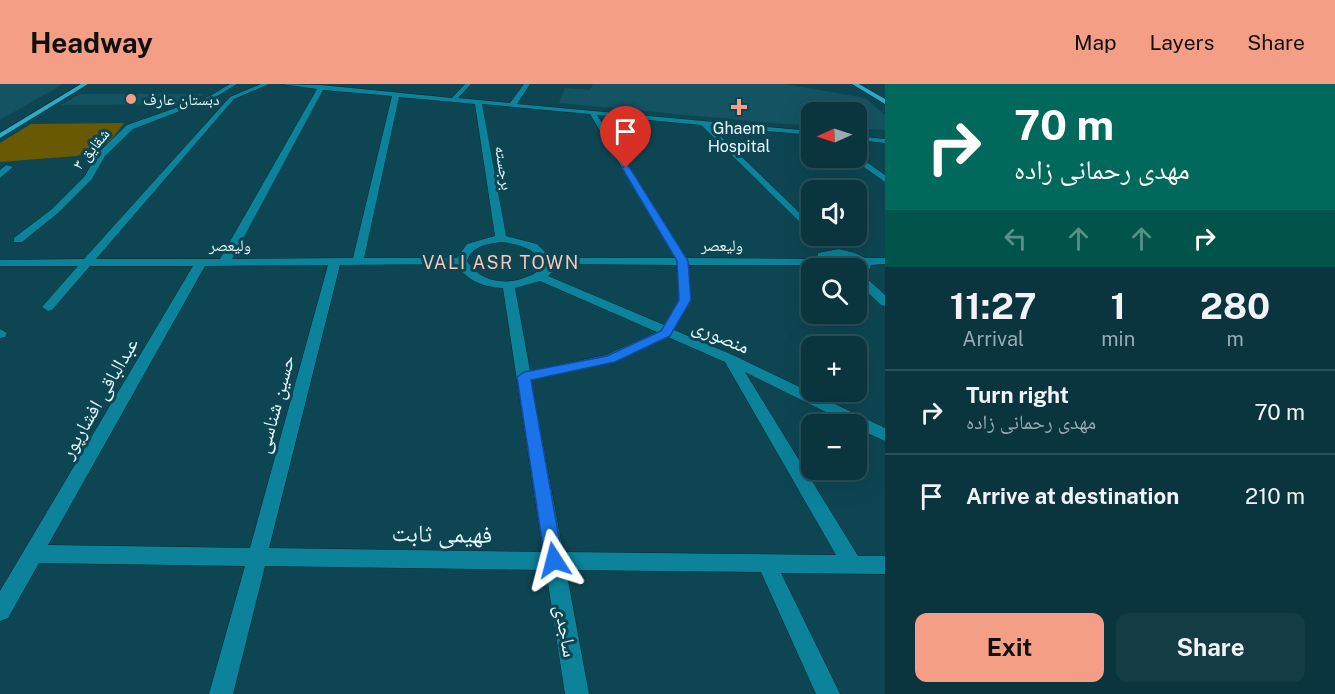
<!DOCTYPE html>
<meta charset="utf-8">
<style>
:root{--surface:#0a343e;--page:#133c45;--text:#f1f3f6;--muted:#99aab0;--line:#2a4f58;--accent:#f49e86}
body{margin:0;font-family:"Public Sans","Noto Naskh Arabic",sans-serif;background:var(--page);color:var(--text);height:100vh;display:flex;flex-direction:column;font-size:22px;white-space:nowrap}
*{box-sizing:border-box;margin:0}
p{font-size:20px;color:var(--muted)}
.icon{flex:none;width:33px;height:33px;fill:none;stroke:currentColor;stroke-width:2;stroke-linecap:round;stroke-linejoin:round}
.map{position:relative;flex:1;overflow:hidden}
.drawer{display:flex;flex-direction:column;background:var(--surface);width:450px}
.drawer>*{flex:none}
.hud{background:#00695c;color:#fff;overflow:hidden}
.needle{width:39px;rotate:267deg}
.tools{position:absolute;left:801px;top:18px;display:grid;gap:12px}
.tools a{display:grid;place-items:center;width:66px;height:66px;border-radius:12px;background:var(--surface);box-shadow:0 6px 24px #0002,0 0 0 2px var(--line);font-size:30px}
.pin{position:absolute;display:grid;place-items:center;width:51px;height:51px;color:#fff;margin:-62px -26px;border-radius:50% 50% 50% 0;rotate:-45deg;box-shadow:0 0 6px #0007}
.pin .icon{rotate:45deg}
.me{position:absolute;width:66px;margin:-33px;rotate:351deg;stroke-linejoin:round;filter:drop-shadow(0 0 4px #0008)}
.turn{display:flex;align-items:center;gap:21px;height:126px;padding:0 30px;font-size:27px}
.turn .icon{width:78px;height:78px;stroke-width:2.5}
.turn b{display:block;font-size:42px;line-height:51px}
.lanes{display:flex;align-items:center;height:57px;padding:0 30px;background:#0003;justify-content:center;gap:30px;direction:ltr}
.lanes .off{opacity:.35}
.eta{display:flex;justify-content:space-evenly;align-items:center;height:102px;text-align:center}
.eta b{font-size:36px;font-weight:700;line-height:42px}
.action{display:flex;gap:12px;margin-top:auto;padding:12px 30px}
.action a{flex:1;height:69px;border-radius:12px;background:var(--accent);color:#111;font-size:24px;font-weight:700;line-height:69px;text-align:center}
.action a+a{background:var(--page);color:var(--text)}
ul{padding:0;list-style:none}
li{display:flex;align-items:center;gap:18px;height:84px;padding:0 30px;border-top:2px solid var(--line)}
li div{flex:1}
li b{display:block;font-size:22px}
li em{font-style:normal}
header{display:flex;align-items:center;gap:36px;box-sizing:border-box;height:84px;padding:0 30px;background:var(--accent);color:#111}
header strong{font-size:28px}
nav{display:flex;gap:33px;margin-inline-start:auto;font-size:21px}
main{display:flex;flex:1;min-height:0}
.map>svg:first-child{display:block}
</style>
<header>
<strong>Headway</strong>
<nav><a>Map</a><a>Layers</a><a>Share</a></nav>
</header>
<main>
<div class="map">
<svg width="885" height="610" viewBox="0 0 885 610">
<rect width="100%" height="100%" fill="#0d4652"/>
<g fill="#145361">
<polygon points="0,0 63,0 0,36"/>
<polygon points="593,0 785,0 865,14 885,31 885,46 857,44 856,28 812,28 811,41 784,40 559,19 565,4 590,6"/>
<polygon points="80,10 205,10 179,20 61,21"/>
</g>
<polygon fill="#695902" points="124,39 108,60 77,72 0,78 0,59 31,40"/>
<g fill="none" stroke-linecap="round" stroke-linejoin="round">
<defs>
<g id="minor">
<polygon points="230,0 237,0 214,14 133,45 105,72 92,95 58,129 22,158 14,158 14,154 52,125 85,92 98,69 127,41 210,12"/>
<path d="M261 0H269L234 15 96 175H220L317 5 281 0 321 1 452 14 465 0H471L458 14 510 19 524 0H530L517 20 812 47V51L710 42 812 141V150L701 41 597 31 687 174 817 175 818 169 839 165 855 169 865 174H885V180L871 181 869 187 862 190 885 211V222L881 221 856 197 855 184 859 182 843 172 828 173 829 176 840 184H827L822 181H689L691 216 674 246 735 272 885 344V357L856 344V340H850L745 288 858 472H885V490L781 489 840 610H816L761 488 566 486 589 610H565L546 486 265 482 233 610H209L245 482 39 479 8 534 0 537V507L193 182H90L52 226 48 227 42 223 78 182H0V176L84 175 230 13ZM323 6 392 12 353 174 232 175ZM399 13 475 20 495 152 467 160 457 174H364ZM482 20 590 30 676 174H551L537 160 506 152ZM501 158C517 160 532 163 542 177L540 186C517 202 483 203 467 177 472 162 486 160 501 158ZM457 180C467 197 483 203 503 204L543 468 269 464 340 181ZM553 180 677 181 679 216 664 241 548 192 552 188ZM328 181 250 464 48 461 205 182ZM540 197 657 248 606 271 530 287 515 204ZM668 253 725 278 836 471 563 468 531 296 615 278Z"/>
<polygon points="856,52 885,55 885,59 856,56"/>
<polygon points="858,72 885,91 885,98 851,74"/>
<polygon points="6,81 13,83 0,94 0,86"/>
<polygon points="0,245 7,249 5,253 0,254"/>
</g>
<g id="major">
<polygon points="81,0 88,0 0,54 0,49"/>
<polygon points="852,0 859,0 885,15 885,20"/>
</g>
</defs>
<use href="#minor" stroke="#092a31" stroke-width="1"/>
<use href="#major" stroke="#092a31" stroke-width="1"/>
<use href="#minor" fill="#0c839b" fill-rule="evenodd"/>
<use href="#major" fill="#2cabc7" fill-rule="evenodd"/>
</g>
<polygon fill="#1a73e8" stroke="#114b97" stroke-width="1.5" points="626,81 630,84 688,177 691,216 670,252 615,278 531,296 563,476 560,481 554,484 547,481 545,476 517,293 524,288 607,272 661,247 679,216 677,177 622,84"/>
<g fill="#f49e86" stroke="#0d4652" stroke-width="2">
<circle cx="131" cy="15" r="6"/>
<path d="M736 14h6v6h6v6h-6v6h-6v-6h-6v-6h6z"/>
</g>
<g text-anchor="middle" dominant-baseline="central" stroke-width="6" stroke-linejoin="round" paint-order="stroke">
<g font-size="16" fill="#e7f9fe" stroke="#0d4652" text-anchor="start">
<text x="143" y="15">دبستان عارف</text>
<text x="739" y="44" text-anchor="middle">Ghaem<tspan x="739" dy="18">Hospital</tspan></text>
</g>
<g font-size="16" fill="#e7f9fe" stroke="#0d4652">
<text transform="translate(91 65) rotate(-51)">شقایق ۳</text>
<text transform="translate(504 84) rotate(81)">برجسته</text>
<text x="230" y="161">ولیعصر</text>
<text x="722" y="161">ولیعصر</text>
</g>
<g font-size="18" letter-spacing="1.5" fill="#fac8ba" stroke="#0d4652">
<text x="501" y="178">VALI ASR TOWN</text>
</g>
<g font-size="20" fill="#e7f9fe" stroke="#0d4652">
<text transform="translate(721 252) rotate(23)">منصوری</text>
<text transform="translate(99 314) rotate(-60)">عبدالباقی افشارپور</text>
<text transform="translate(275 320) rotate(-75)">حسین شناسی</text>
<text transform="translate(566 547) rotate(80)">ساجدی</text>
</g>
<g font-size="24" fill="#e7f9fe" stroke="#0d4652">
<text transform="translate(442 449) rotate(1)">فهیمی ثابت</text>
</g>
</g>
</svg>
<div class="tools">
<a><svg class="needle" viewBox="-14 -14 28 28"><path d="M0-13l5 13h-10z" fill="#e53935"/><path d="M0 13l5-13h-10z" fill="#99aab0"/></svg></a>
<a><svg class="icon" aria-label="sound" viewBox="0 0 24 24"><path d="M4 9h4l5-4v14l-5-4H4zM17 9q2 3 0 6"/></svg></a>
<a><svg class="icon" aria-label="search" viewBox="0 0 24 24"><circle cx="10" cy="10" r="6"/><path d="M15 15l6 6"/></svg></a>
<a>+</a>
<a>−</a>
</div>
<div class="pin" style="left:626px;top:84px;background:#d93025"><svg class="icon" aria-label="arrive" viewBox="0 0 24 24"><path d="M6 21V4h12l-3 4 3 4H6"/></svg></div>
<svg class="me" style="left:554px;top:476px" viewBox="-20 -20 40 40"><path d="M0-17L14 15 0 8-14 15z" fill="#1a73e8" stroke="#fff" stroke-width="4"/></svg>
</div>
<section class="drawer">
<div class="hud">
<div class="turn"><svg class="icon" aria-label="right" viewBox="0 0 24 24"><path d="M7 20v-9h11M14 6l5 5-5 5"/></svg><div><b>70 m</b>مهدی رحمانی زاده</div></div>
<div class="lanes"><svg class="icon off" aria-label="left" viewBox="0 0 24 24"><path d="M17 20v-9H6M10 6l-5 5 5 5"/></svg><svg class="icon off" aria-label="ahead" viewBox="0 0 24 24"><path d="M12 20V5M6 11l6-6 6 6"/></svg><svg class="icon off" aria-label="ahead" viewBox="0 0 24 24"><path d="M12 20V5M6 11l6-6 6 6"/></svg><svg class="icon" aria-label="right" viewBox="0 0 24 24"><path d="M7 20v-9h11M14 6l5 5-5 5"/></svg></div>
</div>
<div class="eta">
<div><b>11:27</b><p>Arrival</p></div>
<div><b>1</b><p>min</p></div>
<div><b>280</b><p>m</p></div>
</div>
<ul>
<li><svg class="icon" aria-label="right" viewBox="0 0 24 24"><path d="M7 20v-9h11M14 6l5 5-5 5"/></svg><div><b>Turn right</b><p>مهدی رحمانی زاده</p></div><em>70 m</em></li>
<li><svg class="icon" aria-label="arrive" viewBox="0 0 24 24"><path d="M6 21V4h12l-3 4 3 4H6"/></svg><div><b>Arrive at destination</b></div><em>210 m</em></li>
</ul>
<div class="action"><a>Exit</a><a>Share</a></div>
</section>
</main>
